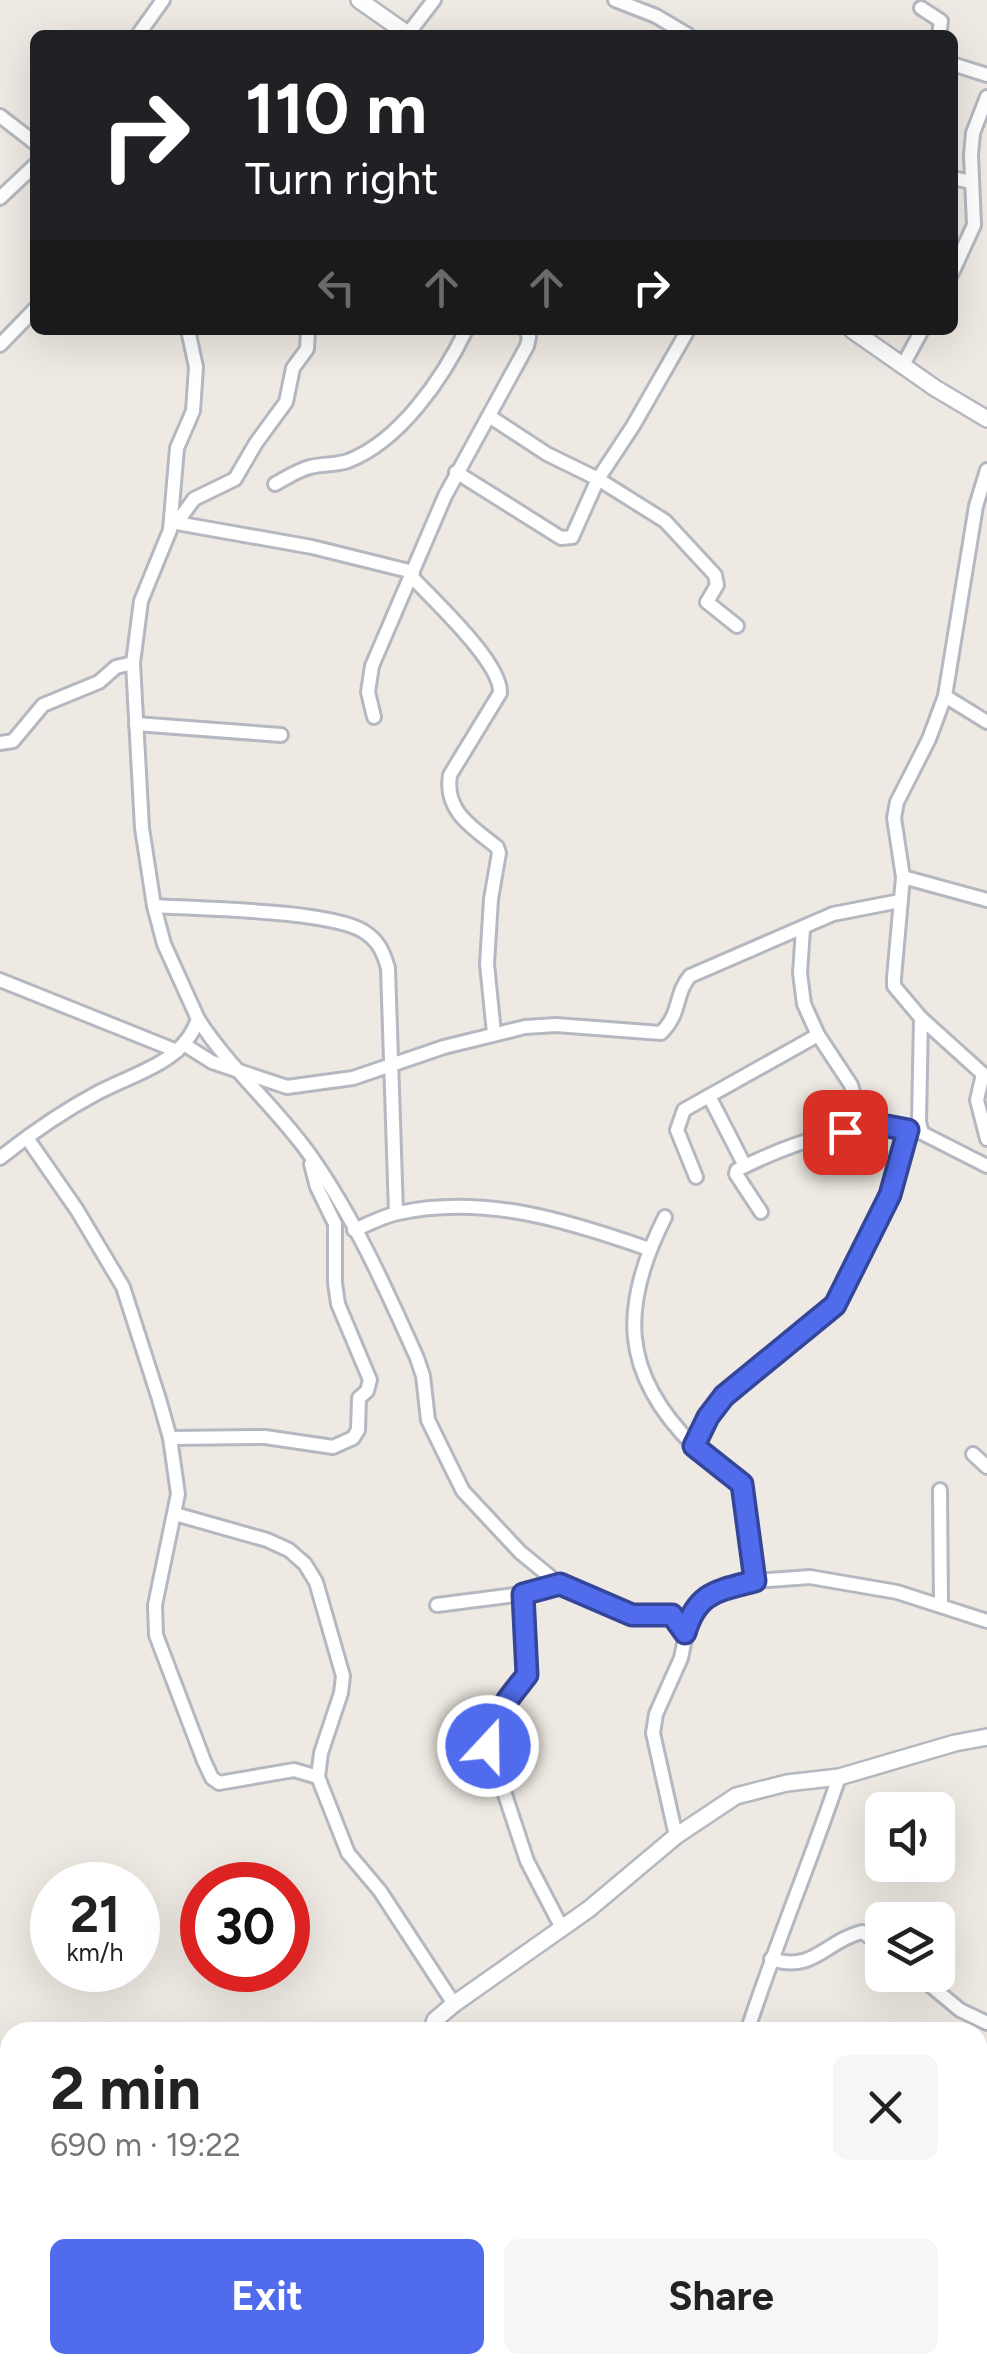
<!DOCTYPE html>
<meta charset="utf-8">
<style>
:root{--surface:#fff;--page:#f6f6f6;--text:#222;--muted:#767676;--accent:#506ced}
body{margin:0;font-family:Figtree,sans-serif;background:var(--page);color:var(--text);height:100vh;display:flex;flex-direction:column;font-size:38px;white-space:nowrap}
*{box-sizing:border-box;margin:0}
p{font-size:32px;color:var(--muted)}
.icon{flex:none;width:55px;height:55px;fill:none;stroke:currentColor;stroke-width:2;stroke-linecap:round;stroke-linejoin:round}
.map{position:relative;flex:1;overflow:hidden}
.details{position:absolute;left:0px;top:2022px;width:988px;height:352px;display:flex;flex-direction:column;background:var(--surface);border-radius:30px 30px 0 0;box-shadow:0 10px 40px #0002}
.details>*{flex:none}
.top-card{position:absolute;left:30px;top:30px;width:928px;height:305px;border-radius:15px;box-shadow:0 10px 40px #0002;background:#202124;color:#fff;overflow:hidden}
.buttons{position:absolute;left:865px;top:1792px;display:grid;gap:20px}
.buttons a{display:grid;place-items:center;width:90px;height:90px;border-radius:15px;background:var(--surface);box-shadow:0 10px 40px #0002;font-size:50px}
.speed{position:absolute;left:30px;top:1862px;display:flex;gap:20px;font-size:50px;font-weight:700;text-align:center}
.speed>*{display:grid;place-content:center;width:130px;height:130px;border-radius:50%;background:var(--surface);box-shadow:0 10px 40px #0002;line-height:1}
.speed small{font-size:25px;font-weight:400}
.speed .limit{border:15px solid #d22;background:#fff;color:#111}
.pin{position:absolute;display:grid;place-items:center;width:85px;height:85px;color:#fff;margin:-42px;border-radius:20px;box-shadow:0 5px 15px #0006}
.me{position:absolute;width:110px;margin:-55px;rotate:21deg;stroke-linejoin:round;filter:drop-shadow(0 0 8px #0008)}
.turn{display:flex;align-items:center;gap:35px;height:210px;padding:0 50px;font-size:45px}
.turn .icon{width:130px;height:130px;stroke-width:2.5}
.turn b{display:block;font-size:70px;line-height:85px}
.lanes{display:flex;align-items:center;height:95px;padding:0 50px;background:#0003;justify-content:center;gap:50px;direction:ltr}
.lanes .off{opacity:.35}
.round{display:grid;place-items:center;flex:none;width:105px;height:105px;border-radius:15px;background:var(--page)}
.overview{display:flex;align-items:center;justify-content:space-between;height:170px;padding:0 50px}
h1{font-size:60px;font-weight:700;line-height:75px}
.primary-button{display:flex;gap:20px;margin-top:auto;padding:20px 50px}
.primary-button a{flex:1;height:115px;border-radius:15px;background:var(--accent);color:#fff;font-size:40px;font-weight:700;line-height:115px;text-align:center}
.primary-button a+a{background:var(--page);color:var(--text)}
.map>svg:first-child{display:block}
</style>
<div class="map">
<svg width="987" height="2374" viewBox="0 0 987 2374">
<rect width="100%" height="100%" fill="#eee9e2"/>
<g fill="none" stroke-linecap="round" stroke-linejoin="round">
<defs>
<g id="minor">
<polyline points="615,0 656,16 688,35"/>
<polyline points="921,8 941,21 939,35"/>
<polyline points="138,35 163,0"/>
<polyline points="407,35 434,0"/>
<polyline points="952,64 987,75"/>
<polyline points="0,116 35,143"/>
<polyline points="952,178 972,182"/>
<polyline points="0,198 35,165"/>
<polyline points="952,273 974,225 971,155 973,133 987,97"/>
<polyline points="0,345 35,309"/>
<polyline points="903,365 922,330"/>
<polyline points="489,416 547,454 598,479 665,521 715,575 717,585 707,602 737,626"/>
<polyline points="987,470 976,506 945,696 929,739 897,802 894,818 903,877 894,978 894,986 921,1018 919,1122 922,1133 987,1166"/>
<polyline points="456,472 561,538 572,537 598,479 633,426 688,330"/>
<path d="M275 484C286 478 298 470 310 467 323 464 336 465 348 461 400 441 443 378 466 330"/>
<polyline points="178,521 194,499 235,479 256,443 286,402 293,368 307,349 308,330"/>
<polyline points="171,522 312,547 413,572"/>
<path d="M412 577C433 600 502 663 500 693L450 775C444 811 472 827 497 847L499 853 491 899 487 964 494 1033"/>
<polyline points="945,696 987,722"/>
<polyline points="374,717 368,692 372,666 445,496 527,346 529,337 526,330"/>
<polyline points="136,724 281,735"/>
<polyline points="0,743 13,741 43,705 99,682 116,667 133,663"/>
<polyline points="903,877 987,900"/>
<path d="M154 906C200 909 327 910 363 931 378 940 383 951 388 968L396 1213"/>
<polyline points="803,929 800,973 804,1004 818,1035 851,1085 864,1128"/>
<polyline points="0,980 177,1051"/>
<polyline points="921,1018 983,1074 977,1100 987,1139"/>
<path d="M198 1019C230 1069 276 1107 310 1155 354 1217 386 1289 417 1358L423 1376 428 1420 454 1473 463 1491 520 1552 559 1584 594 1601 632 1615H672L685 1633"/>
<path d="M185 1045 212 1062 287 1087 353 1078 444 1047 525 1027 556 1025 661 1033C682 1012 674 995 690 976L833 914 900 901"/>
<polyline points="709,1096 745,1166"/>
<polyline points="27,1138 77,1210 123,1287 159,1399 170,1438 178,1494 155,1605 156,1635 204,1761 212,1778 219,1783 294,1770 318,1777"/>
<path d="M0 1158C30 1134 65 1110 99 1092 137 1072 183 1063 198 1019L164 944 154 906 142 828 133 663 141 601 170 530 177 448 193 411 196 367 188 330"/>
<polyline points="696,1177 677,1130 684,1110 818,1035"/>
<path d="M761 1212 736 1174 737 1170C789 1144 857 1119 914 1131"/>
<path d="M665 1217C620 1306 620 1373 694 1446 709 1461 729 1469 742 1485L755 1581"/>
<path d="M354 1230C369 1224 383 1216 398 1213 484 1194 569 1221 649 1249"/>
<polyline points="170,1438 265,1437 333,1447 353,1438 358,1430 359,1398 367,1391 370,1380 338,1304 335,1283 335,1224 317,1187 311,1164"/>
<polyline points="694,1446 708,1417 723,1396 835,1305 890,1195 908,1129"/>
<polyline points="973,1454 987,1467"/>
<polyline points="940,1490 941,1604"/>
<polyline points="175,1514 267,1540 289,1550 305,1564 316,1582 343,1676 341,1693 321,1753 318,1777 348,1853 380,1891 454,2004"/>
<polyline points="523,1594 527,1675 509,1693 486,1737 527,1861 562,1928"/>
<polyline points="437,1605 523,1594 559,1584"/>
<polyline points="676,1836 653,1733 656,1714 681,1658 690,1615 702,1601 755,1581 810,1577 897,1592 987,1621"/>
<path d="M771 1959C814 1973 825 1941 862 1932L882 1945"/>
<polyline points="918,1975 960,2010 987,2023"/>
<path d="M747 2032C775 1946 810 1863 839 1777"/>
<polyline points="0,2145 10,2144"/>
<polyline points="978,2232 987,2219"/>
<polyline points="0,2336 10,2333"/>
<polyline points="978,2341 986,2374"/>
<polyline points="164,2365 165,2374"/>
<polyline points="312,2365 315,2374"/>
<polyline points="670,2365 693,2374"/>
</g>
<g id="tertiary">
<polyline points="359,0 409,35"/>
<polyline points="852,330 935,388 987,419"/>
<polyline points="431,2032 435,2020 454,2004 589,1909 676,1836 736,1796 787,1783 839,1777 955,1743 987,1737"/>
<polyline points="528,2365 532,2374"/>
</g>
</defs>
<use href="#minor" stroke="#b5b8c0" stroke-width="18"/>
<use href="#tertiary" stroke="#b5b8c0" stroke-width="20"/>
<use href="#minor" stroke="#fff" stroke-width="12"/>
<use href="#tertiary" stroke="#fff" stroke-width="15"/>
</g>
<g fill="none" stroke-linecap="round" stroke-linejoin="round">
<defs>
<path id="route" d="M488 1746C485 1724 514 1692 527 1675L523 1594 560 1584 632 1615H672L685 1633C697 1592 717 1591 755 1581L742 1484 694 1446 708 1417 724 1396 835 1305 890 1195 908 1130 887 1126 845 1132"/>
</defs>
<use href="#route" stroke="#34469a" stroke-width="25"/>
<use href="#route" stroke="#506ced" stroke-width="18"/>
</g>
</svg>
<div class="buttons">
<a><svg class="icon" aria-label="sound" viewBox="0 0 24 24"><path d="M4 9h4l5-4v14l-5-4H4zM17 9q2 3 0 6"/></svg></a>
<a><svg class="icon" aria-label="layers" viewBox="0 0 24 24"><path d="M12 4l9 5-9 5-9-5zM3 14l9 5 9-5"/></svg></a>
</div>
<div class="speed"><div>21<small>km/h</small></div><div class="limit">30</div></div>
<div class="pin" style="left:845px;top:1132px;background:#d93025"><svg class="icon" aria-label="arrive" viewBox="0 0 24 24"><path d="M6 21V4h12l-3 4 3 4H6"/></svg></div>
<svg class="me" style="left:488px;top:1746px" viewBox="-20 -20 40 40"><circle r="17" fill="#506ced" stroke="#fff" stroke-width="3"/><path d="M0-11L8 9 0 5-8 9z" fill="#fff"/></svg>
<div class="top-card">
<div class="turn"><svg class="icon" aria-label="right" viewBox="0 0 24 24"><path d="M7 20v-9h11M14 6l5 5-5 5"/></svg><div><b>110 m</b>Turn right</div></div>
<div class="lanes"><svg class="icon off" aria-label="left" viewBox="0 0 24 24"><path d="M17 20v-9H6M10 6l-5 5 5 5"/></svg><svg class="icon off" aria-label="ahead" viewBox="0 0 24 24"><path d="M12 20V5M6 11l6-6 6 6"/></svg><svg class="icon off" aria-label="ahead" viewBox="0 0 24 24"><path d="M12 20V5M6 11l6-6 6 6"/></svg><svg class="icon" aria-label="right" viewBox="0 0 24 24"><path d="M7 20v-9h11M14 6l5 5-5 5"/></svg></div>
</div>
<section class="details">
<div class="overview"><div><h1>2 min</h1><p>690 m · 19:22</p></div><a class="round"><svg class="icon" aria-label="close" viewBox="0 0 24 24"><path d="M6 6l12 12M18 6L6 18"/></svg></a></div>
<div class="primary-button"><a>Exit</a><a>Share</a></div>
</section>
</div>
